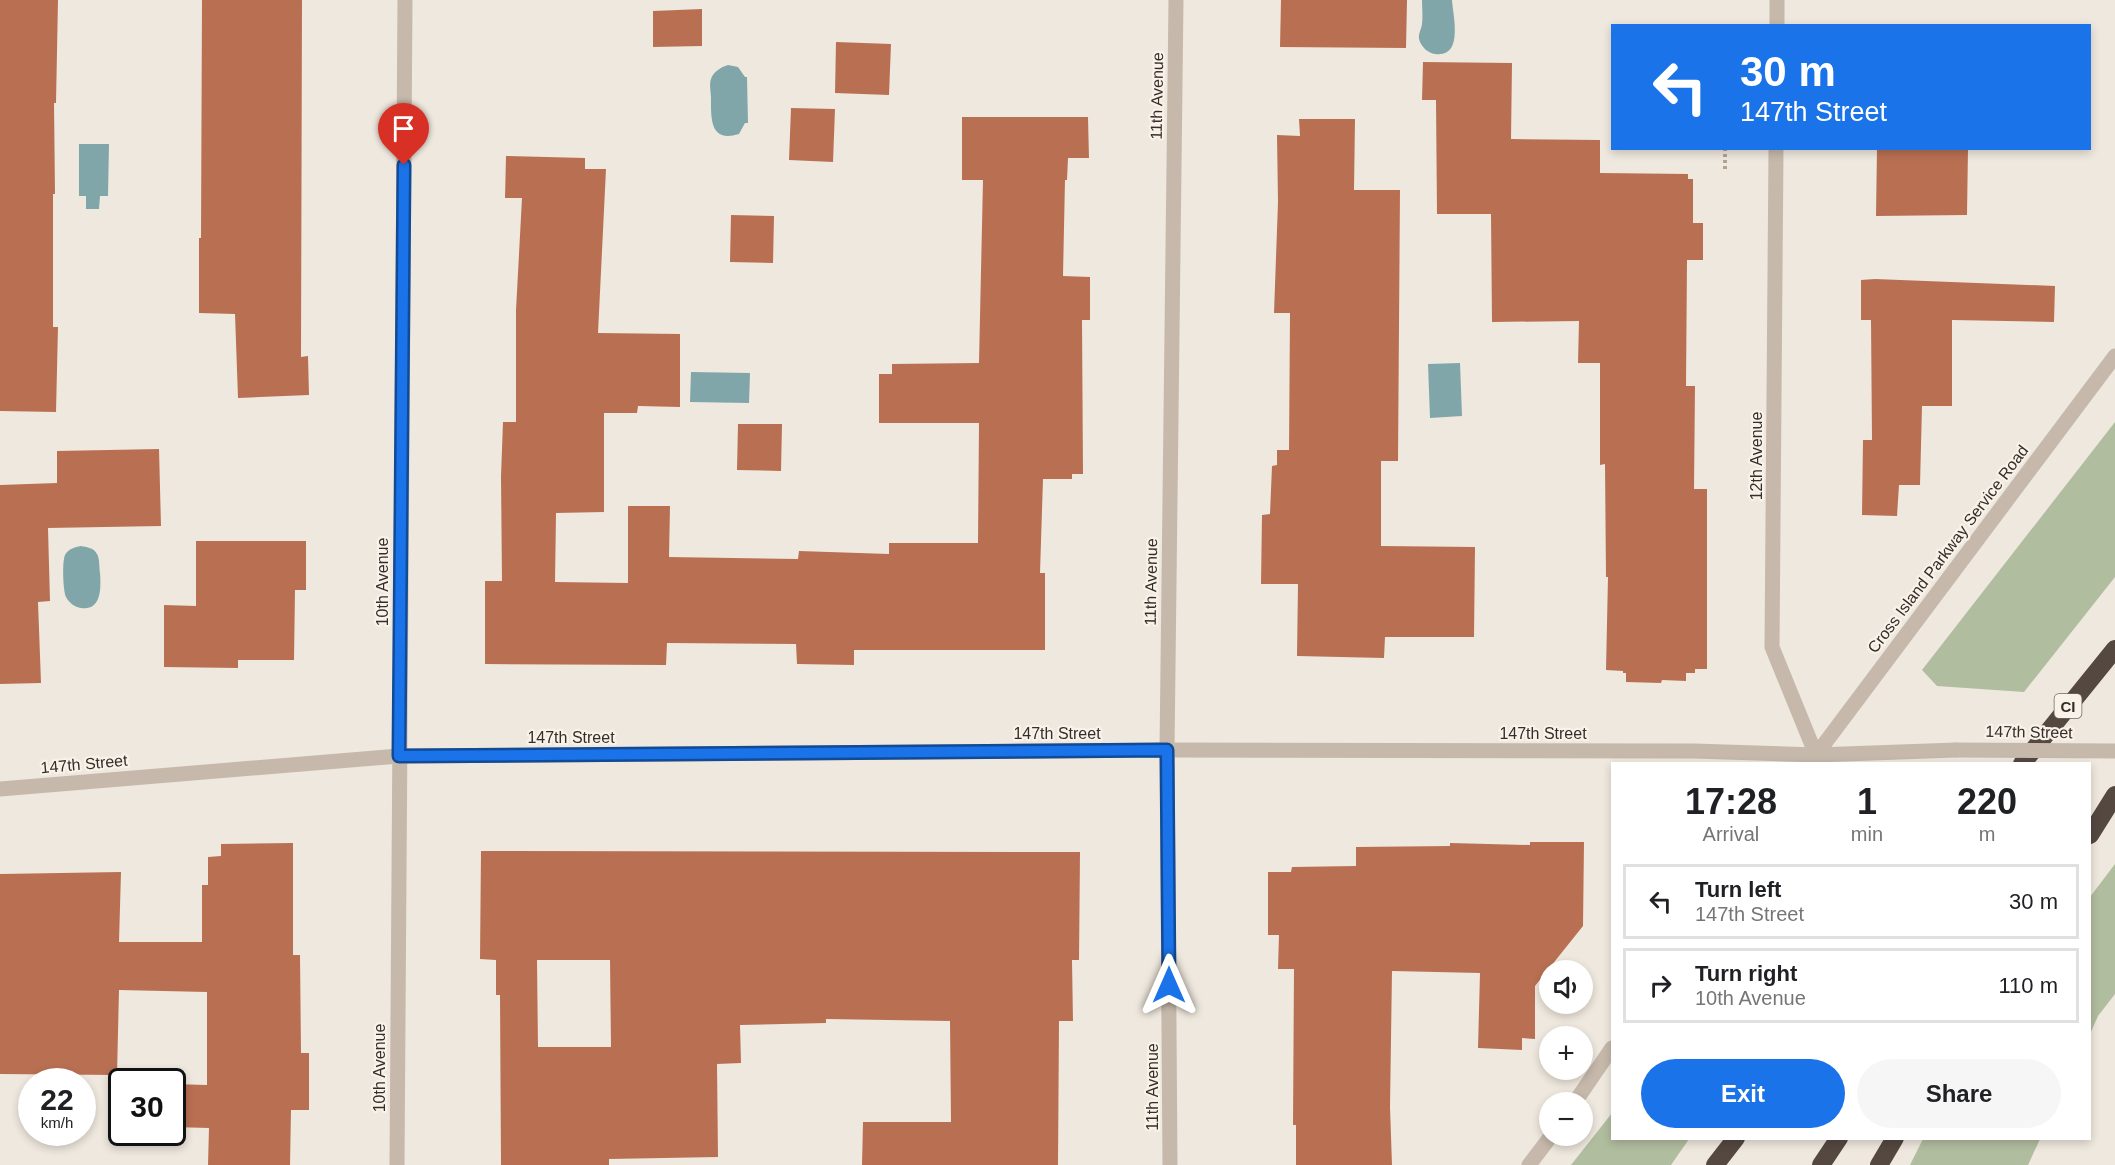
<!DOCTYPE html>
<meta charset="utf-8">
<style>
:root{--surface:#fff;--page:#f6f6f6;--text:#202124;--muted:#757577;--line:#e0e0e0;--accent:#1a73e8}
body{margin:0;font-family:Helvetica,sans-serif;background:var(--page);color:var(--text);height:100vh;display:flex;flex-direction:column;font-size:22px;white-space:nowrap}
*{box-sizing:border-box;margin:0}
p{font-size:20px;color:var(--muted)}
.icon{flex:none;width:33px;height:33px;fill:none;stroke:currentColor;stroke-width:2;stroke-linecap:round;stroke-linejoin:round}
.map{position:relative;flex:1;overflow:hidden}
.sheet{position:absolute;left:1611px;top:762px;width:480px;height:378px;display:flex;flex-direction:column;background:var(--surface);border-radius:0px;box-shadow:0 3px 9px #0003}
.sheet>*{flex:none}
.top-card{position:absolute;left:1611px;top:24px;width:480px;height:126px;border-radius:0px;box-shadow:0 3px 9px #0003;background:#1a73e8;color:#fff;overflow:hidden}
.tools{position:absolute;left:1539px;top:960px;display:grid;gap:12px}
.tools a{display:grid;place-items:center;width:54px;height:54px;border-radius:50%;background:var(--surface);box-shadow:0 3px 9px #0003;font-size:30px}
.speed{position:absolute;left:18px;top:1068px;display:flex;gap:12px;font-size:30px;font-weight:700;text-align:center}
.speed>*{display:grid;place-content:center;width:78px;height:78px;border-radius:50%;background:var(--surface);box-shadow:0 3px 9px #0003;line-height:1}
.speed small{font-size:15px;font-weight:400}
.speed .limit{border:3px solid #111;border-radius:9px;background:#fff;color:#111}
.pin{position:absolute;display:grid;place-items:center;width:51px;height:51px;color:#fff;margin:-62px -26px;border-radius:50% 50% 50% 0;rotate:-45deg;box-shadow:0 0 6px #0007}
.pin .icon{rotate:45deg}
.me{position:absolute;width:66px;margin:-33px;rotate:0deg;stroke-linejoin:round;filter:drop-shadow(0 0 4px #0008)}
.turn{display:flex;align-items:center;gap:21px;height:126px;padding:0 30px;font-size:27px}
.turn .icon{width:78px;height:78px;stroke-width:2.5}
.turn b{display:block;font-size:42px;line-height:51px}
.eta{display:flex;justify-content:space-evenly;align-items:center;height:102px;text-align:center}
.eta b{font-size:36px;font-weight:700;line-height:42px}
.primary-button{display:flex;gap:12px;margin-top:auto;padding:12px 30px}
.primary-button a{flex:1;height:69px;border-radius:36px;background:var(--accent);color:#fff;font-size:24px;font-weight:700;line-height:69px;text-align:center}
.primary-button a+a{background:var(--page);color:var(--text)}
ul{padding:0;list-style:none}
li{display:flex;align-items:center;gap:18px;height:75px;margin:0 12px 9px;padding:0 18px;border:3px solid var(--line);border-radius:0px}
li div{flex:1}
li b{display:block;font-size:22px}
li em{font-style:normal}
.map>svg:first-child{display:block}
</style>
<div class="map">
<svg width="2115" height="1165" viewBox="0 0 2115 1165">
<rect width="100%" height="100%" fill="#efe8de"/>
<g fill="#b1bd9f">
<polygon points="2115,422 2115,577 2024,692 1937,686 1922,670"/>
<polygon points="2115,864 2115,994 2098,1016 2090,1034 2090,897"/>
<polygon points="1612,1113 1612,1138 1689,1139 1671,1165 1571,1165"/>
<polygon points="1923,1139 1923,1138 2040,1139 2028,1165 1910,1165"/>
</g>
<g fill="#80a6a9">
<path d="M1422 0H1452C1453 16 1464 58 1435 54 1428 53 1423 48 1420 42 1417 35 1421 31 1422 24 1423 17 1422 7 1422 0Z"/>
<path d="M728 65 738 67 745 77H747L748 123H745L739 134C710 143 711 119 711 98 711 93 709 84 711 79 713 72 721 67 728 65Z"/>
<polygon points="79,144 109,144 108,196 100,196 99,209 86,209 86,196 79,196"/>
<polygon points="1460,363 1462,416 1430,418 1428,364"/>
<polygon points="691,372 750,373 749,403 690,402"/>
<path d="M81 546C87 547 94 548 97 554 100 559 99 568 100 573 101 587 102 611 81 608 75 607 69 603 66 597 63 590 62 562 65 555 68 549 75 547 81 546Z"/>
</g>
<g fill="#b97052" fill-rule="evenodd">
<polygon points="0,0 58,0 56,103 54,103 55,194 53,194 53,327 58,327 56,412 0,411"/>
<polygon points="202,0 302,0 301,357 308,356 309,395 238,398 235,314 199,313 199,238 201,238"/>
<polygon points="1281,0 1407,0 1406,48 1280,47"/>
<polygon points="702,9 702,46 653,47 653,11"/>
<polygon points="836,42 891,44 889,95 835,93"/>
<polygon points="1423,62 1512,63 1511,139 1600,140 1600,173 1688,174 1688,179 1693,179 1693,223 1703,223 1703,260 1687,260 1686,386 1695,386 1694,489 1707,489 1707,669 1695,669 1695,673 1686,673 1686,681 1662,680 1661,683 1626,682 1626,673 1623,673 1623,671 1606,670 1608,577 1606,577 1605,464 1600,465 1600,363 1578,363 1579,321 1492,322 1491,214 1437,214 1436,100 1422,100"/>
<polygon points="791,108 835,109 833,162 789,160"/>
<polygon points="962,117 1088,117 1089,158 1068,158 1067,180 1065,180 1063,276 1090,277 1090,320 1082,320 1083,474 1072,474 1072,479 1043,479 1040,573 1045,573 1045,650 854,650 854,665 797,664 796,644 667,643 666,665 485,664 485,581 502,581 501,476 503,422 516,422 516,310 522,198 505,198 506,156 585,158 585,169 606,169 598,333 680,334 680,407 638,406 637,413 604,413 604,512 556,513 555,582 628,583 628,506 670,506 669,557 798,559 799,551 889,554 889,543 978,543 979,423 879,423 879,374 892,374 892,364 979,363 983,180 962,180"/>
<polygon points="1299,119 1355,119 1354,190 1400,190 1398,461 1381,461 1381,546 1475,547 1474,637 1385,637 1384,658 1297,656 1298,584 1261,584 1262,515 1270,514 1272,466 1277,465 1277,450 1289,450 1290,313 1274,313 1278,202 1277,135 1300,136"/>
<polygon points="1877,148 1968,148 1967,215 1876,216"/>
<polygon points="731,215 774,216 773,263 730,262"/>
<polygon points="1875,279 2055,286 2054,322 1952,320 1952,406 1922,406 1920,485 1899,485 1897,516 1862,515 1863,440 1872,440 1871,320 1861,320 1861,280"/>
<polygon points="738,424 782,424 781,471 737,470"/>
<polygon points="159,449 161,526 48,528 50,601 38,602 41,683 0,684 0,485 57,483 57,451"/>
<polygon points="196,541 306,541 306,590 295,590 294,660 238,660 238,668 164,667 164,605 196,606"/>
<polygon points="1530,842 1584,842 1583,926 1535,986 1535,1039 1522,1038 1522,1050 1478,1048 1480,973 1392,971 1390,1107 1392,1165 1296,1165 1296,1125 1293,1125 1294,969 1278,969 1279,935 1268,935 1268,872 1291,872 1292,867 1356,866 1356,847 1450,846 1450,843 1530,845"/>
<polygon points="293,843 293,955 300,955 301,1053 309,1053 309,1110 291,1110 290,1165 208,1165 209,1128 172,1127 172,1084 207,1085 207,992 119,990 117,1075 0,1074 0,874 121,872 119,942 202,942 202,885 208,885 208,857 221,856 221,844"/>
<path d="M481 851 1080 852 1079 960H1072L1073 1021H1059L1058 1165H862L863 1122H951L950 1021 826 1019V1023L740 1025 741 1063 717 1064 718 1157 609 1159V1165H501L500 995H496V960L480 959ZM537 960H610L611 1047H538Z"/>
</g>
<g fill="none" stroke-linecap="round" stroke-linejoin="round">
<polyline stroke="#b2a395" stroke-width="4" stroke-dasharray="3 3" stroke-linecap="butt" points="1725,148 1725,171"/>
<g stroke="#c6b9ab" stroke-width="15">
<polyline points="1777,26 1777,0"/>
<polyline points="1776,148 1772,647 1816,755"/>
<polyline points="397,1165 405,0"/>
<polyline points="1170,1165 1167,750 1176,0"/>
</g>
<g stroke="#c6b9ab" stroke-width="15">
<polyline points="1813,759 2115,356"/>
<polyline points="0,789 399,756 1167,750 1694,751 1816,755 1956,750"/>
<polyline points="1575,1102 1612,1048"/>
<polyline points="1529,1165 1551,1136"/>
</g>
<g stroke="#554841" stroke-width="18">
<polyline points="2022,764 2115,649"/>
<polyline points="2090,835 2115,795"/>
<polyline points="1715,1165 1736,1138"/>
<polyline points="1821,1165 1839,1138"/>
<polyline points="1879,1165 1895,1138"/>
</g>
<polyline stroke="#c6b9ab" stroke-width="15" points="1956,750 2115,751"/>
</g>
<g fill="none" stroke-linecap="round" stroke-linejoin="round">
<defs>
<polyline id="route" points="404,165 399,756 1167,750 1169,985"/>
</defs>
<use href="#route" stroke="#114b97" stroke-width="15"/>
<use href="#route" stroke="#1a73e8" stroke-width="10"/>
</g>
<g text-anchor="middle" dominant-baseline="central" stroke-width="4.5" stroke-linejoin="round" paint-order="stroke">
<rect fill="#f8f2e9" stroke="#706863" stroke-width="1.5" x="2054.5" y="694" width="27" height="24" rx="4.5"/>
<g font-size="15" font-weight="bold" fill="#352d29">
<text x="2068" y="706">CI</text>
</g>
<g font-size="16" fill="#352d29" stroke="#f8f2e9">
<text transform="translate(1157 96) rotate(-89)">11th Avenue</text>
<text transform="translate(1756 456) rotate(-90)">12th Avenue</text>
<text transform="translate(1948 549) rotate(-53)">Cross Island Parkway Service Road</text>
<text transform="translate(382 582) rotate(-90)">10th Avenue</text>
<text transform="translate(1151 582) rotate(-89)">11th Avenue</text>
<text transform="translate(2029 732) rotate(1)">147th Street</text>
<text x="1057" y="733">147th Street</text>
<text x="1543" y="733">147th Street</text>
<text x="571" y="737">147th Street</text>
<text transform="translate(84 764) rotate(-5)">147th Street</text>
<text transform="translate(379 1068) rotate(-90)">10th Avenue</text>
<text transform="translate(1152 1087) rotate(-90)">11th Avenue</text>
</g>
</g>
</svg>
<div class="tools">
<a><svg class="icon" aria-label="sound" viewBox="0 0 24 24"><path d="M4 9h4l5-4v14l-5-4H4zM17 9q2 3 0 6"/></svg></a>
<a>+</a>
<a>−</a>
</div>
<div class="speed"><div>22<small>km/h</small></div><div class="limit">30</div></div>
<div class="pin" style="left:404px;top:165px;background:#d93025"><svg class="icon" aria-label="arrive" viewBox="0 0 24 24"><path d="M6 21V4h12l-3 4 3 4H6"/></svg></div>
<svg class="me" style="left:1169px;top:985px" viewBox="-20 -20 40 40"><path d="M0-17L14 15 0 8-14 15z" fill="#1a73e8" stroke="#fff" stroke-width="4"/></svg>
<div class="top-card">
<div class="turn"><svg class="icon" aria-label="left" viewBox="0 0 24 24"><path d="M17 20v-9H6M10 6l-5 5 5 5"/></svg><div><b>30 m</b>147th Street</div></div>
</div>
<section class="sheet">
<div class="eta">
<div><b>17:28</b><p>Arrival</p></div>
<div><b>1</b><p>min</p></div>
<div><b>220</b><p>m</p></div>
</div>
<ul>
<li><svg class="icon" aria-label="left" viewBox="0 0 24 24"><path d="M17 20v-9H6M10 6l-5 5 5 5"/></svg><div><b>Turn left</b><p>147th Street</p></div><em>30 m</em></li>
<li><svg class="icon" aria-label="right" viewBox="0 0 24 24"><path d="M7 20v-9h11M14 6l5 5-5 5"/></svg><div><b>Turn right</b><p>10th Avenue</p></div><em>110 m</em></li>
</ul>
<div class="primary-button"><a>Exit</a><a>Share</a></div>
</section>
</div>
